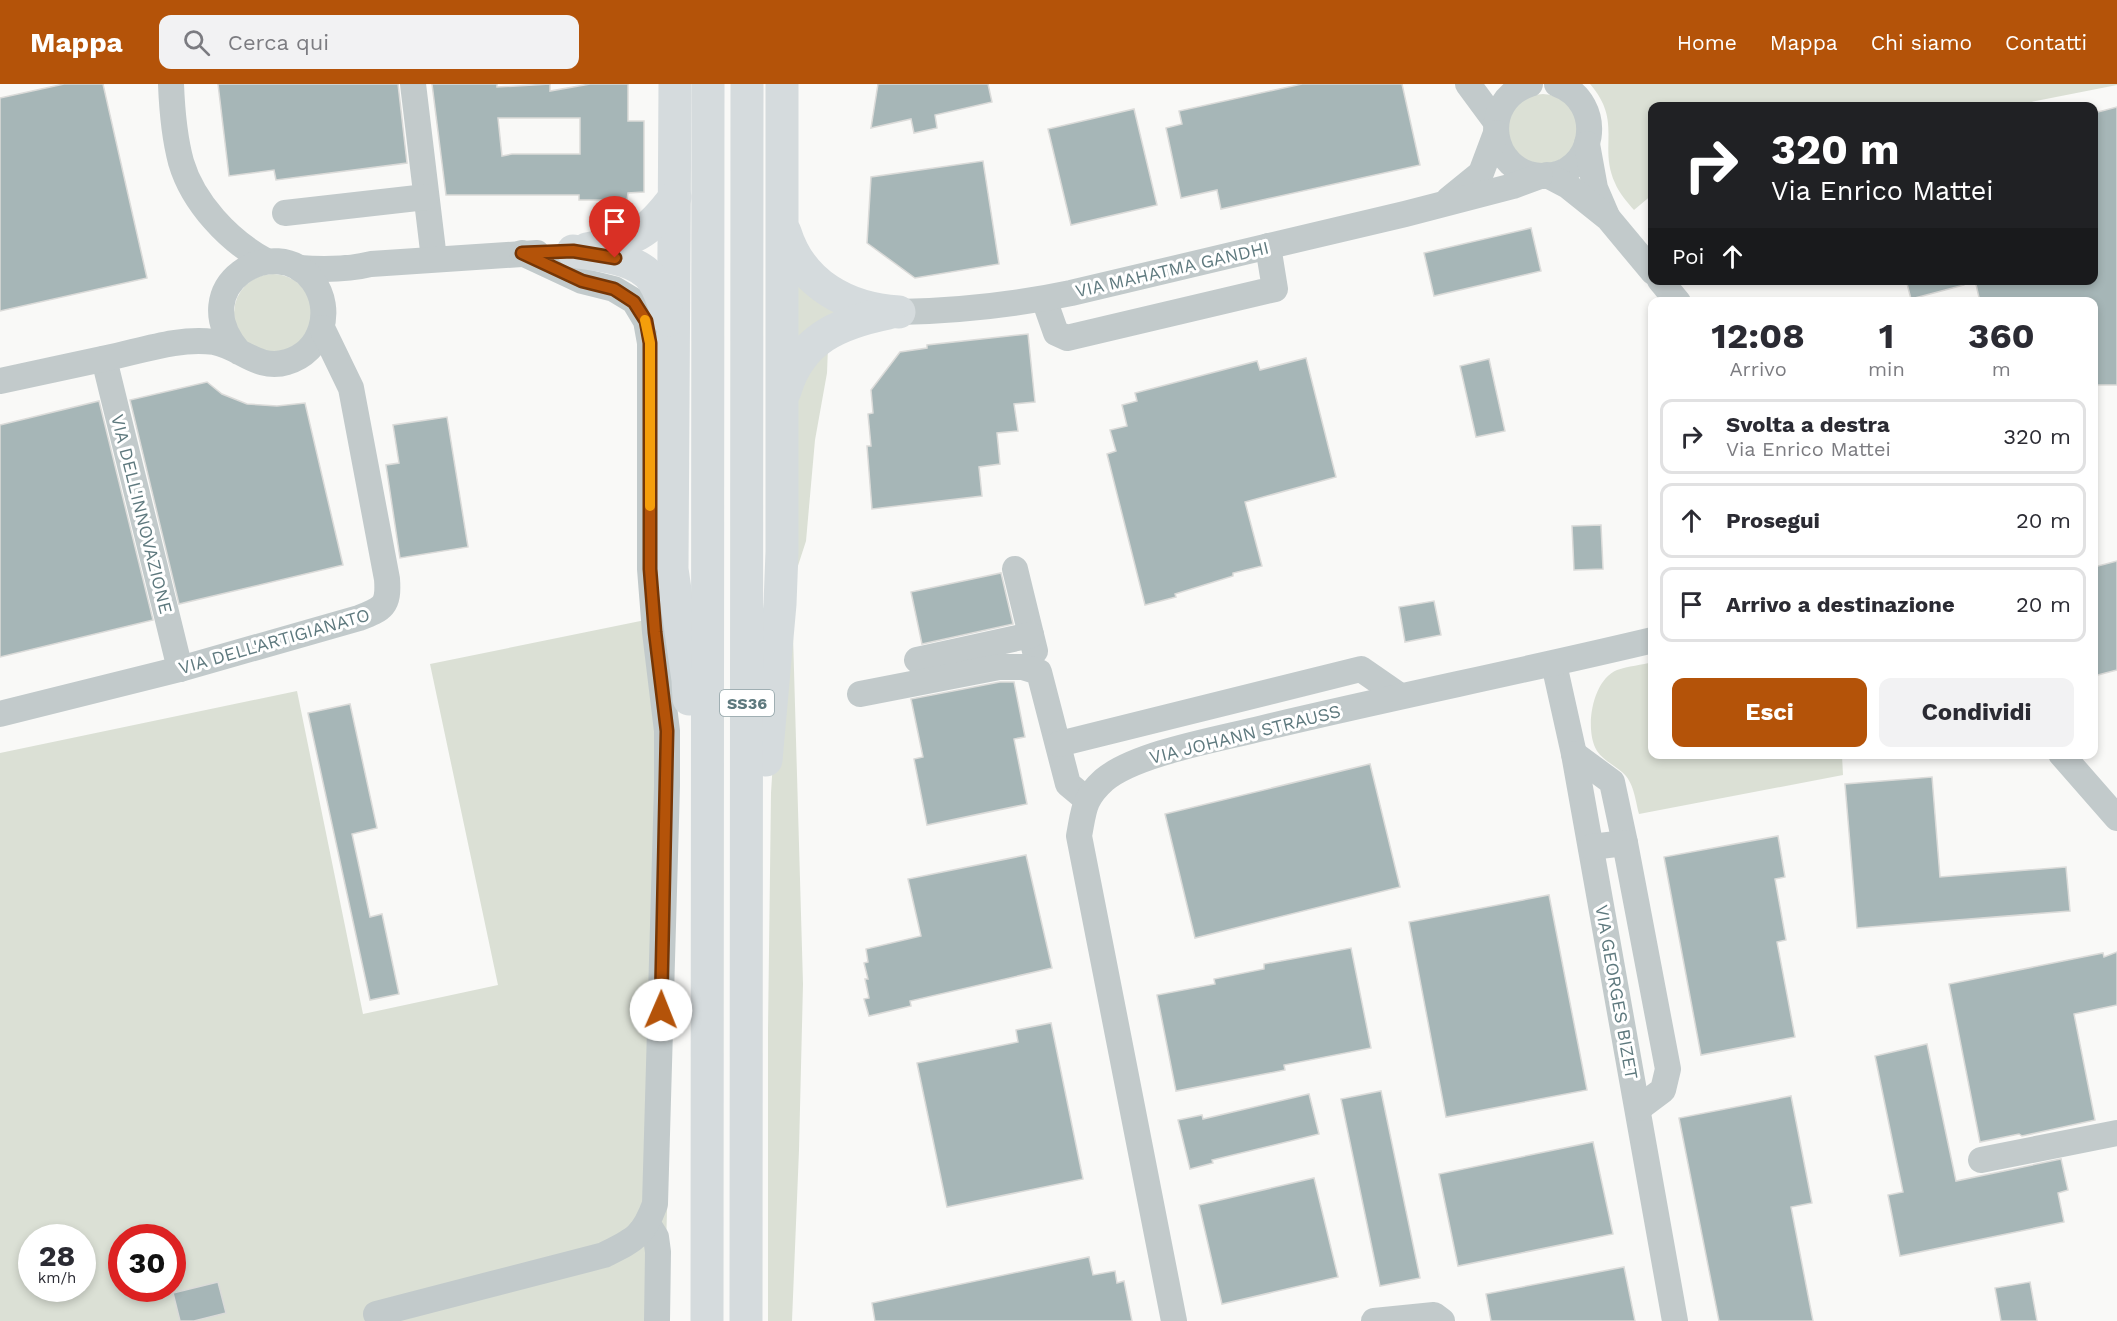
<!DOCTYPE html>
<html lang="it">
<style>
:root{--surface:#fff;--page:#f2f2f3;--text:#2b2b33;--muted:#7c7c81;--line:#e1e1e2;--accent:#b45309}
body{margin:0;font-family:"Work Sans",sans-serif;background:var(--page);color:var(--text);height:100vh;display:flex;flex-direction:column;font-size:22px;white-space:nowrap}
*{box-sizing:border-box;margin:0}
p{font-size:20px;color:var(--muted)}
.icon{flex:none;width:33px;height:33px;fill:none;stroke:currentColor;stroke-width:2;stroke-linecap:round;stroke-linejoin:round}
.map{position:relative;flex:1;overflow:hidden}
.details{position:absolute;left:1648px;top:213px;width:450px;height:462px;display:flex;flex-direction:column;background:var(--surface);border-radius:12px;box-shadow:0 3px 9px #0003}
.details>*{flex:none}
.hud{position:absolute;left:1648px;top:18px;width:450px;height:183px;border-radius:12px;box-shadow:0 3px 9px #0003;background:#202124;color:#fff;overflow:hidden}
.speed{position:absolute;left:18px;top:1140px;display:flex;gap:12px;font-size:30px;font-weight:700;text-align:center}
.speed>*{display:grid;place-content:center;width:78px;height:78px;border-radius:50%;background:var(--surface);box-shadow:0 3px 9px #0003;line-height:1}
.speed small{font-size:15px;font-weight:400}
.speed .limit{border:9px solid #d22;background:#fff;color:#111}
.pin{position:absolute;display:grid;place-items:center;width:51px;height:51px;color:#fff;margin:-62px -26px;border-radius:50% 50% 50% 0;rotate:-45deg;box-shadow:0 0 6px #0007}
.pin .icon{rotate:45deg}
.me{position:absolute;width:66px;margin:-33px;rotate:1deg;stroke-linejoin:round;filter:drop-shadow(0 0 4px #0008)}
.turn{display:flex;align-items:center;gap:21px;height:126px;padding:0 24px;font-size:27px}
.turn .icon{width:78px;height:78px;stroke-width:2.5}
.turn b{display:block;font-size:42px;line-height:51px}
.then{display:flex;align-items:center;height:57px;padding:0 24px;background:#0003;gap:12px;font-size:22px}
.eta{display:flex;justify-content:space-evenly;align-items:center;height:102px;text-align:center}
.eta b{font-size:36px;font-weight:700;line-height:42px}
.action{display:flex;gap:12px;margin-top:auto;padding:12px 24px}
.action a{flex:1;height:69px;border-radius:12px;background:var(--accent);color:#fff;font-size:24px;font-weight:700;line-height:69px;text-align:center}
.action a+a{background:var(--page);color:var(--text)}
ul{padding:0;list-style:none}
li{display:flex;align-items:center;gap:18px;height:75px;margin:0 12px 9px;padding:0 12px;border:3px solid var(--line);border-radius:12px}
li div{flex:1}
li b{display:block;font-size:22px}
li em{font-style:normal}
header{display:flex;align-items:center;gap:36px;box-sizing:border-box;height:84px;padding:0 30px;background:var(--accent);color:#fff}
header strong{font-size:28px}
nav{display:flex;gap:33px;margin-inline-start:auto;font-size:21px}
.search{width:420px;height:54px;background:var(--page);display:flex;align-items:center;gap:15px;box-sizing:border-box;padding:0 21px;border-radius:12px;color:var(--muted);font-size:22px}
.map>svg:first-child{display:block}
</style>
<header>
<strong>Mappa</strong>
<div class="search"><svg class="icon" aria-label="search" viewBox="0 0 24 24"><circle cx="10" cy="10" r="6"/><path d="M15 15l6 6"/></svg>Cerca qui</div>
<nav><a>Home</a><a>Mappa</a><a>Chi siamo</a><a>Contatti</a></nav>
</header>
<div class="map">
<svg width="2117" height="1237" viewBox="0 0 2117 1237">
<rect width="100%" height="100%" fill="#f9f9f7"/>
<g fill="#dbe0d5" fill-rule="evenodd">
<path d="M1590 0H2117V1L2011 22H1653V110L1634 126C1627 118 1619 109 1615 99 1598 62 1623 38 1590 0Z"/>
<circle cx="1543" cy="45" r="35"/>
<polygon points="791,189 841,224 795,270"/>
<circle cx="273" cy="229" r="39"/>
<polygon points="828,263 827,289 815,356 806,457 794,494 792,516 803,900 799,1066 792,1237 768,1237 768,946 771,709 796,305"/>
<path d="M665 532 669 1054 664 1237H0V669L297 607 363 930 498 901 430 580ZM32 1154H82V1204H32ZM122 1154H172V1204H122Z"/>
<path d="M1653 578V670L1842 671 1843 691 1639 730C1635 715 1634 698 1622 688 1614 681 1603 676 1597 667 1584 646 1592 596 1617 586 1628 582 1642 581 1653 578Z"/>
</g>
<g fill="#a6b6b7" stroke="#dbdbd9" stroke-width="1.5" fill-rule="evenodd">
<polygon points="64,0 103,0 147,194 0,227 0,14"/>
<polygon points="218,0 398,0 407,79 276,96 274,86 229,92"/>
<path d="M432 0H497V3L550 0V7L590 0H628V37H644V108L628 109 627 116H579V111H446ZM498 34H580V70H512L502 72Z"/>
<polygon points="878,0 988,0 992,18 935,31 937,44 914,49 911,35 871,44"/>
<polygon points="1302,0 1402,0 1420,81 1221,125 1217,106 1181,114 1166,44 1182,40 1179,27"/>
<polygon points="2117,23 2117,301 2094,301 2094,218 1980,218 1975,196 2094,196 2094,29"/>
<polygon points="1134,25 1157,121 1071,141 1048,45"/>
<polygon points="983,77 999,180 915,194 867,159 871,93"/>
<polygon points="1531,144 1541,187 1434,212 1424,169"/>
<polygon points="1906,196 1963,196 1964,201 1911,215"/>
<polygon points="1028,250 1035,318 1014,320 1018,347 997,349 1000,380 979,383 982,412 872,425 867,362 871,362 868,330 873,329 871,306 900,268 927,264 927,261"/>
<polygon points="1306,274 1336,393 1245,418 1262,482 1233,489 1233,492 1175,510 1176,513 1145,521 1107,370 1116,367 1110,346 1127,342 1122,321 1137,317 1135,309 1257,277 1260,286"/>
<polygon points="1489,275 1505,347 1476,353 1460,282"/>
<polygon points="207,298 222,310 247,320 277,322 305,319 343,481 179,520 130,316"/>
<polygon points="99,317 153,536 0,573 0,341"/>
<polygon points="447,333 468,463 400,474 386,381 399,379 393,341"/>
<polygon points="1601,441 1603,485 1574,486 1572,442"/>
<polygon points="2117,477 2117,586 2094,592 2094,483"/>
<polygon points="1001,489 1013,540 922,560 911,508"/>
<polygon points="1434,517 1441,551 1405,558 1399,523"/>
<polygon points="1000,598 1014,598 1025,653 1014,655 1027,720 927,741 914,675 923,673 911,615"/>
<polygon points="350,620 377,744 352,750 370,833 382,830 399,910 370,916 308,629"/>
<polygon points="1370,680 1400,803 1195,854 1165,730"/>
<polygon points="1932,693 1940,793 2066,783 2070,827 1857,844 1845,700"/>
<polygon points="1778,752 1785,793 1775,795 1786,856 1777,858 1795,953 1701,971 1664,773"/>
<polygon points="1026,771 1052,884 910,917 911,922 869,932 864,915 869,914 865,895 868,895 864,879 868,878 866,865 921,852 908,795"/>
<polygon points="1549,811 1587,1006 1446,1033 1409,838"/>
<polygon points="1351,864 1371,964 1284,981 1285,986 1176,1007 1157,911 1215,900 1214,895 1264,885 1264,880"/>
<polygon points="2117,868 2117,921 2074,930 2095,1036 2022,1052 2019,1050 1980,1058 1949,900 2103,869 2104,873"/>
<polygon points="1051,939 1083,1095 947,1123 917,979 1018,958 1016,946"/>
<polygon points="1927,960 1956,1097 2061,1075 2068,1106 2058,1109 2064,1138 1900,1172 1888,1111 1903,1108 1875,972"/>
<polygon points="1381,1007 1420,1194 1380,1202 1341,1015"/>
<polygon points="1309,1010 1319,1050 1212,1076 1213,1079 1190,1085 1178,1036 1202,1031 1203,1035"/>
<polygon points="1791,1012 1812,1119 1791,1123 1813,1237 1719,1237 1679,1034"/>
<polygon points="1593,1058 1613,1150 1458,1182 1439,1090"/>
<polygon points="1314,1094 1338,1193 1222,1220 1199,1121"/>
<polygon points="1089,1173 1093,1191 1115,1187 1117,1199 1124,1197 1132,1237 875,1237 872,1219"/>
<polygon points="1624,1183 1635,1237 1491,1237 1486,1210"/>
<polygon points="218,1198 226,1229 194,1237 180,1237 173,1209"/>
<polygon points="2030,1198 2037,1237 2001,1237 1995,1204"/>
</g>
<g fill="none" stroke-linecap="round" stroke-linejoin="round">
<g stroke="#c2cacb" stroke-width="26">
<path d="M171 0C172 26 174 52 181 78 193 119 229 157 266 177"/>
<polyline points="413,0 434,175"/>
<polyline points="1468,0 1496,38"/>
<path d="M1530 0C1478 17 1489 90 1542 92 1596 93 1607 18 1557 0"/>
<polyline points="1587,60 1595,104 1607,132"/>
<polyline points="1547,91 1568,102 1608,134 1653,188"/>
<polyline points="1449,115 1481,89 1496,49"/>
<polyline points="285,129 426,113"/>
<path d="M299 184C324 186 347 186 371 180L537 169"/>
<polyline points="1660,196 1678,218"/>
<polyline points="1044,215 1056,249 1067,254 1275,205 1268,162"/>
<path d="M899 228C957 227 1014 221 1071 209L1405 130 1513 102 1540 92"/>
<polyline points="104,275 180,585"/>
<path d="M0 297C36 289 71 282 107 274 141 267 179 253 214 258 241 263 258 287 287 278 322 268 334 226 313 197 276 146 182 202 239 268"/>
<polyline points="1015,485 1035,567"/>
<polyline points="917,576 1031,551"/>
<polyline points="1554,580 1574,670 1675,1237"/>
<polyline points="860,610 999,583 1023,583 1039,588 1068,700 1086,715"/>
<path d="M0 630 180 585 359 534C383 525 389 522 387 495L351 304 322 244"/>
<polyline points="1059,660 1361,585 1400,612"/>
<polyline points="1574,670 1612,698 1625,759"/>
<polyline points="2061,670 2117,734"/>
<polyline points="1591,763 1625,759 1668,985 1663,1006 1639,1024"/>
<polyline points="1981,1076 2117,1049"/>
<polyline points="648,1140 656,1153 658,1168 657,1237"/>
<path d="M376 1230 604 1171C634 1156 643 1153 655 1120L667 702V647L655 548 650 485V259L646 237 634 217 614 205 582 197 522 169"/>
<path d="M1174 1237 1079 752C1084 726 1083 715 1104 696 1136 669 1220 655 1263 644 1393 613 1523 587 1653 556"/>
<polyline points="1374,1237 1434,1231 1442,1237"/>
</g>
<g stroke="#d5dbdd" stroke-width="33">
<polyline points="675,0 672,485 688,596 689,615"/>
<path d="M785 148C801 200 847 225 899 228"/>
<path d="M587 165C635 155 645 153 675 113"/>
<path d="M573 167C599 172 637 173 653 196 661 208 665 223 669 236"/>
<path d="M785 307C800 255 839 239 888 229"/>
<polyline points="766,676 780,520 782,468 782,0"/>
<polyline points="707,1237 708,0"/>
<polyline points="746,1237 747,0"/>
</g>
</g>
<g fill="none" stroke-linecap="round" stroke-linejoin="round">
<defs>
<polyline id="route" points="615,174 573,167 522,169 582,197 614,205 634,218 646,237 650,259 650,485 655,548 667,647 661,926"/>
</defs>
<use href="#route" stroke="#753606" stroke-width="15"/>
<use href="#route" stroke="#b45309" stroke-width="10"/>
<polyline stroke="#f59e0b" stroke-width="10" points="645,236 650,259 650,422"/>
</g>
<g text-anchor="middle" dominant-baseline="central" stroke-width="6" stroke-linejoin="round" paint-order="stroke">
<rect fill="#fff" stroke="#8ea1a5" stroke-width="1.5" x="720" y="606" width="54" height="26" rx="4.5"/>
<g font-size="16" font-weight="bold" fill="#5e797e">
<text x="747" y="619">SS36</text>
</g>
<g font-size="18" fill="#5e797e" stroke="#fff">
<text transform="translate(1172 185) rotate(-13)">VIA MAHATMA GANDHI</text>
<text transform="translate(142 430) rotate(76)">VIA DELL'INNOVAZIONE</text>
<text transform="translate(274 557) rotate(-16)">VIA DELL'ARTIGIANATO</text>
<text transform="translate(1245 650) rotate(-14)">VIA JOHANN STRAUSS</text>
<text transform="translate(1617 908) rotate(80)">VIA GEORGES BIZET</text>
</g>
</g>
</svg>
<div class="speed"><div>28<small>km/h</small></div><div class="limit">30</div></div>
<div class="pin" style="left:615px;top:174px;background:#d93025"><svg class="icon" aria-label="arrive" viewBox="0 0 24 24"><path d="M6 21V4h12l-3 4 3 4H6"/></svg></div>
<svg class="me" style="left:661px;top:926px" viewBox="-20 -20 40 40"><circle r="19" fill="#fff"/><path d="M0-13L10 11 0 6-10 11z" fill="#b45309"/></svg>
<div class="hud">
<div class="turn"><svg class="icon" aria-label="right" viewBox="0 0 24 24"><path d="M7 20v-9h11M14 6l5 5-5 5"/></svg><div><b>320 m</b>Via Enrico Mattei</div></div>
<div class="then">Poi<svg class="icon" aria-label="ahead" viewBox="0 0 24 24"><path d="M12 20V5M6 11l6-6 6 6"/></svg></div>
</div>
<section class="details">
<div class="eta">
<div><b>12:08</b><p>Arrivo</p></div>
<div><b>1</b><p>min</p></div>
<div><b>360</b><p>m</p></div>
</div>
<ul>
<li><svg class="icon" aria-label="right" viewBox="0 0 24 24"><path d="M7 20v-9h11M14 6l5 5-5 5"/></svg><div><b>Svolta a destra</b><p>Via Enrico Mattei</p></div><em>320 m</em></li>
<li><svg class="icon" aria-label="ahead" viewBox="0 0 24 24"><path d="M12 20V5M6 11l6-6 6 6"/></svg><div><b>Prosegui</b></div><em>20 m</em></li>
<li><svg class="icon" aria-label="arrive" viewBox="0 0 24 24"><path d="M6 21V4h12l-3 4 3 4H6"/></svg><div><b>Arrivo a destinazione</b></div><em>20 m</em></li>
</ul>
<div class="action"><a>Esci</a><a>Condividi</a></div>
</section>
</div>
